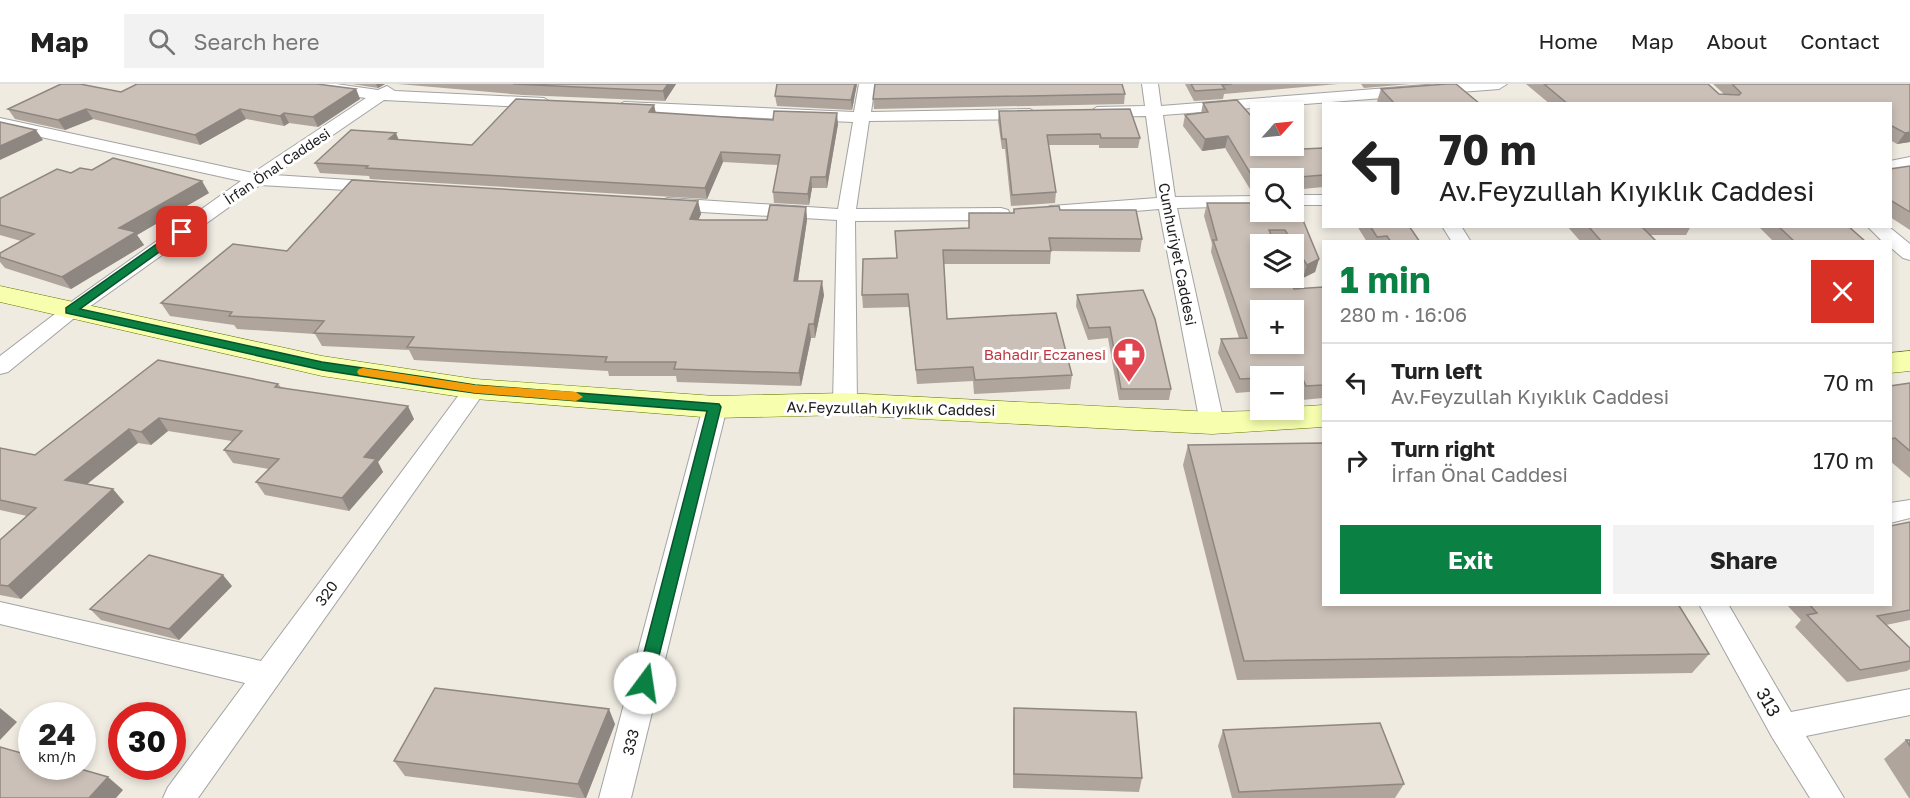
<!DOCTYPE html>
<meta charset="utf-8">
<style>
:root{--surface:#fff;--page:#f2f2f2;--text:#222;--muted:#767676;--line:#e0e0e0;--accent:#0b8043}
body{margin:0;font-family:"Golos Text",sans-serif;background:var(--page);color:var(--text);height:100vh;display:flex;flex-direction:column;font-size:22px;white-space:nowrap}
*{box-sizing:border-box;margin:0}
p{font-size:20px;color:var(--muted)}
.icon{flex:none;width:33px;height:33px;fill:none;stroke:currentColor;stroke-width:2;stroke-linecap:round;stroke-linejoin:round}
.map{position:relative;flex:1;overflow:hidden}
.panel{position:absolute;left:1322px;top:156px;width:570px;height:366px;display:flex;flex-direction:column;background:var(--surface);border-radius:0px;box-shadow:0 3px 9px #0003}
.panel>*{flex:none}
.guide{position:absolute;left:1322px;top:18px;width:570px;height:126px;border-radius:0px;box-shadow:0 3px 9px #0003;background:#fff;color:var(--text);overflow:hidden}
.needle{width:39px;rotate:63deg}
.tools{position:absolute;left:1250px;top:18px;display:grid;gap:12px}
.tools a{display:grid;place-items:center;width:54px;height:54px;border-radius:0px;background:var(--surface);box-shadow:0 3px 9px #0003;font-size:30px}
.speed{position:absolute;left:18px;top:618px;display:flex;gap:12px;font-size:30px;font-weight:700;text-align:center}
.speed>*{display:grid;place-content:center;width:78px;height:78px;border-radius:50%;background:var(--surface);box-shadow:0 3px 9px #0003;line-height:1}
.speed small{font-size:15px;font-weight:400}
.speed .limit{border:9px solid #d22;background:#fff;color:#111}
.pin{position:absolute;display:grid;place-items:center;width:51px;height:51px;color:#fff;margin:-26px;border-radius:12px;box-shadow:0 3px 9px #0006}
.me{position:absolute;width:66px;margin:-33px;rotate:14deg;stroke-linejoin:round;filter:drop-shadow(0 0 4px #0008)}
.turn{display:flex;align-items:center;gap:21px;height:126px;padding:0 18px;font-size:27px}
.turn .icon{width:78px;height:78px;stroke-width:2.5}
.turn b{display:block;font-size:42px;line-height:51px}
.round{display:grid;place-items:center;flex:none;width:63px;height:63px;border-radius:0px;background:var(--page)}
.head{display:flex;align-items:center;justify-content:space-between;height:102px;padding:0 18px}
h1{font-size:36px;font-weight:700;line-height:45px;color:var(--accent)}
.action{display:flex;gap:12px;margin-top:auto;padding:12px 18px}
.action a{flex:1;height:69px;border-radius:0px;background:var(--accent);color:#fff;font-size:24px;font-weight:700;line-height:69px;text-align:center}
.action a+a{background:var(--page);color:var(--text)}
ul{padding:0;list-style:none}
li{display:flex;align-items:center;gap:18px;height:78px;padding:0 18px;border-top:2px solid var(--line)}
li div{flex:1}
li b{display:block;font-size:22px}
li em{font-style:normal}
header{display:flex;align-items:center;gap:36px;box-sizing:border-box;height:84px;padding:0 30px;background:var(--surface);border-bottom:2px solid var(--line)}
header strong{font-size:28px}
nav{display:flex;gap:33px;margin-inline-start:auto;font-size:21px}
.search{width:420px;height:54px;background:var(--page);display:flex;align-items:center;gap:15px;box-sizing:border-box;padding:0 21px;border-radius:0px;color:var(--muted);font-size:22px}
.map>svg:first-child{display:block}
</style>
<header>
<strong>Map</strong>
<div class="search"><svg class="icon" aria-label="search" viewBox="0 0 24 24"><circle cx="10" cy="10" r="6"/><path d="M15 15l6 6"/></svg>Search here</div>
<nav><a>Home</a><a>Map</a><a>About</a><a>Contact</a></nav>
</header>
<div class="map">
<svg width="1910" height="714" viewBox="0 0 1910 714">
<rect width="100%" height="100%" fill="#efebe1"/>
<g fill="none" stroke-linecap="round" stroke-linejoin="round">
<defs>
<g id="street">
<polygon points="294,0 336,0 378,6 387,2 395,7 544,14 552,19 544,24 384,16 274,91 381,98 387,99 390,103 387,107 381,108 260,101 78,231 8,288 0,290 0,272 64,223 241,97 0,44 0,34 253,89 366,14 302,5"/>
<polygon points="859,0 875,0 871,28 1030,25 1038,30 1030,35 869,37 856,125 1001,124 1008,126 1010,130 1008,134 1001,136 855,137 857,320 853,325 845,328 837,325 833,320 837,136 668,126 662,124 659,120 662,116 668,114 838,125 853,38 624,28 616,23 624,18 854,28"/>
<polygon points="1142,0 1158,0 1161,22 1439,0 1507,0 1499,5 1163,31 1175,113 1260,112 1260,122 1177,124 1224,339 1220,345 1212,347 1204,345 1200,339 1159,125 1051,134 1044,132 1042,128 1044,124 1051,122 1157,114 1146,32 1097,33 1089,28 1097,23 1145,22"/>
<polygon points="1910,73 1910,83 1890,87 1890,77"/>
<rect x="1293" y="111" width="30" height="10"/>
<polygon points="1442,142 1461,142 1471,158 1452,158"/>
<polygon points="1867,142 1888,142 1910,160 1910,176 1903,174 1890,163 1890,158 1883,158"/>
<polygon points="475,298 483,300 486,305 483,310 198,714 163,714 168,703 245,599 0,540 0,518 261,577 467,300"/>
<polygon points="715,315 723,317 727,323 631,714 599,714 703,323 707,317"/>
<polygon points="1910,416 1910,434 1890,439 1890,419"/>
<polygon points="1699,520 1728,520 1791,628 1910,605 1910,631 1806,652 1844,714 1810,714 1772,653"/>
</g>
<g id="secondary">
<polygon points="0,202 322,272 475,295 715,312 845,309 1212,328 1293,326 1293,323 1323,321 1323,343 1212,350 845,331 715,334 475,315 322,292 0,218"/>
<polygon points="1910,267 1910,287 1890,289 1890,269"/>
</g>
</defs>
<use href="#street" stroke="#a3a3a3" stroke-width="2"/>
<use href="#secondary" stroke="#657700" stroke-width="1"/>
<use href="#street" fill="#fff" fill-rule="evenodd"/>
<use href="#secondary" fill="#f7ffaf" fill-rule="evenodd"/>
</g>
<g fill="#afa59d">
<polygon points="352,0 385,0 378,4"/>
<polygon points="398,0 676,0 665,17 523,11"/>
<polygon points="857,0 852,26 777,22 775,12"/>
<polygon points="1185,0 1338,0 1224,10 1223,15 1194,17"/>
<polygon points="1361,0 1410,0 1364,4"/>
<polygon points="1526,0 1708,0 1719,10 1725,11 1713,0 1910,0 1910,58 1897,60 1890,56 1890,20 1550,20"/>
<polygon points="356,5 360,15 318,43 289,39 284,42 246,35 200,61 93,35 65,46 15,35 8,25 121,8"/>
<polygon points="1381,5 1480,20 1380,20 1377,17"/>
<polygon points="1125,10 1124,20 874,25 873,15"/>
<polygon points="1203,19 1282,66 1323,64 1323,103 1293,106 1293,94 1260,94 1260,110 1253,110 1225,64 1202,67 1183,42 1185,31 1201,29"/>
<polygon points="654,21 656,29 838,40 827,104 812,104 809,121 774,119 773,108 778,81 723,78 707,115 370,95 369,92 320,89 315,79 398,55 472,61"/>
<polygon points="999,27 1140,54 1138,64 1099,64 1099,61 1048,61 1056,108 1055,119 1011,122 1005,65 1002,65 998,37"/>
<polygon points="1910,82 1910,146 1890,133 1890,85"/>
<polygon points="71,89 209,109 137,151 144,161 71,205 5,184 0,178 0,169 21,157 0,151 0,114 1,114"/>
<polygon points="698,117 701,130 698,136 767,136 806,123 807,136 798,197 824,211 815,254 811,254 801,302 677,298 676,292 609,292 608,287 414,276 409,266 322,262 315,250 237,245 234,241 170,232 161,219 287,167"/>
<polygon points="1207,119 1293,128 1319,175 1315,188 1303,194 1293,177 1293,160 1283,160 1282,159 1274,159 1294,205 1323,203 1323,314 1302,316 1297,304 1293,305 1293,292 1260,292 1260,307 1236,309 1218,269 1221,255 1239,254 1211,168 1212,160 1204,132"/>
<polygon points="1014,125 1060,126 1142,155 1140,168 1051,167 1050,180 944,180 947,235 1072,291 1070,305 974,310 973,297 917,300 909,223 863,224 862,211 897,174 1013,129"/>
<polygon points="1357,142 1409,142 1420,158 1367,158"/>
<polygon points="1567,142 1691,142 1686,151 1650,151 1657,158 1581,158"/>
<polygon points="1758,142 1848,142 1866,158 1774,158"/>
<polygon points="1143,206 1171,305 1169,316 1119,316 1108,254 1088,256 1076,222 1077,211"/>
<polygon points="1910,299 1910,394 1890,377 1890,302"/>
<polygon points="278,300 281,303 414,335 378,378 383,388 349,427 265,411 256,398 269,385 233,379 224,366 232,357 168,347 151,361 138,359 87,400 124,418 21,515 0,511 0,456 27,432 0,426 0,364 35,371"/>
<polygon points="1188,361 1709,570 1692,589 1237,596 1183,381"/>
<polygon points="1910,438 1910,536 1886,541 1910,564 1910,585 1907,587 1847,598 1795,543 1801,536 1786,520 1890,520"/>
<polygon points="232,502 179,556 101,536 90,525"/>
<polygon points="1014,624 1142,694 1139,708 1013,704 1013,639"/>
<polygon points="615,640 586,714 578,714 405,692 394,677"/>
<polygon points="1223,646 1404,700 1395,714 1232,714 1218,662"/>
<polygon points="1906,656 1910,656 1910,714 1909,714 1884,675"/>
</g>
<g fill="#8e8680">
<polygon points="376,0 385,0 378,4"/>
<polygon points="668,0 676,0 665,17 663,7"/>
<polygon points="855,0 857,0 852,26 851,16"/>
<polygon points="356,5 360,15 318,43 313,33"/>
<polygon points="654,21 656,31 649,28"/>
<polygon points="86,25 93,35 65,46 58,36"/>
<polygon points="240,25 246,35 200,61 195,51"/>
<polygon points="284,29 289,39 284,42 280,32"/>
<polygon points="837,29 838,40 827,104 826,93"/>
<polygon points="36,46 43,56 0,76 0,62"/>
<polygon points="1910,48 1910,58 1897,60 1905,49"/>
<polygon points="396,49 400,59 389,55"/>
<polygon points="1228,52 1225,64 1202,67 1205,55"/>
<polygon points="721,68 723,78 707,115 705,104"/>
<polygon points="811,93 812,104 809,121 808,110"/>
<polygon points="202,97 209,109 137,151 144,161 71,205 62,193 119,144"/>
<polygon points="698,117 701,130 693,148 690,135"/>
<polygon points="806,123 807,136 796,210 794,197"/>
<polygon points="1319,175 1315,188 1303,194 1307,181"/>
<polygon points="822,197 824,211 815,254 814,240"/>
<polygon points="809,240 811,254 801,302 799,289"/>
<polygon points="408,322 414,335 378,378 383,388 349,427 342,414 364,373"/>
<polygon points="159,334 168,347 151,361 141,348"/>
<polygon points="129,345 138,359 76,409 65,396"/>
<polygon points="113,405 124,418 21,515 8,502"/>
<polygon points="223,491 232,502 179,556 169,545"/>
<polygon points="0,624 17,638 0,656"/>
<polygon points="609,625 615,640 586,714 585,714 578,700"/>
<polygon points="108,693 123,706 116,714 89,714"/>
</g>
<g fill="#cbc0b7" stroke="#8e8680" stroke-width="1.5" fill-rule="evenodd">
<polygon points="61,0 80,0 121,8 137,0 317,0 356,5 313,33 284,29 280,32 240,25 195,51 86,25 58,36 8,25"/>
<polygon points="513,0 668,0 663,7"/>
<polygon points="777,0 855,0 851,16 775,12"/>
<polygon points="875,0 1122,0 1125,10 873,15"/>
<polygon points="1191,0 1232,0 1222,1 1225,5 1195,7"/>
<polygon points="1447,0 1456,0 1480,20 1395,20 1381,5"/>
<polygon points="1544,0 1708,0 1719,10 1739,11 1741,9 1732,0 1910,0 1910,48 1905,49 1890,41 1890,20 1568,20"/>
<polygon points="516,15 654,21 649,28 773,36 774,27 837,29 826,93 811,93 808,110 773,108 780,71 721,68 705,104 366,84 368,82 315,79 351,46 396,49 389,55 472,61"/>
<polygon points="1237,16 1260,42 1260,62 1278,62 1282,66 1323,64 1323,91 1288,94 1260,94 1260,98 1255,97 1228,52 1205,55 1185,31 1208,28 1203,19"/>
<polygon points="1130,25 1140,54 1101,54 1100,50 1047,51 1056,108 1012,111 1006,55 1002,55 999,27"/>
<polygon points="0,38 36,46 0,62"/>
<polygon points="113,74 202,97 119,144 136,148 62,193 0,173 0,169 34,150 0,141 0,114 1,114 57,85 71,89 80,84 92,86"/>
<polygon points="1910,82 1910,128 1890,116 1890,85"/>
<polygon points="352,96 698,117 690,135 702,136 767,136 770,121 806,123 794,197 822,197 814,240 809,240 799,289 674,285 676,278 605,278 607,273 407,263 414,253 314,249 324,237 229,232 232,228 161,219 233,160 287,167"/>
<path d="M1293 112 1319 175 1307 181 1285 146H1269L1275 160H1260V194H1289L1294 205 1323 203V301L1306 302 1301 291 1260 292V294L1240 295 1221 255 1247 254 1213 156H1217L1207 119H1260V128H1293ZM1260 226H1293V260H1260Z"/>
<polygon points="1059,122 1060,126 1136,126 1142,155 1049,154 1051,167 943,166 947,235 1056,229 1072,291 975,296 973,283 916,286 908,210 862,211 863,175 897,174 895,147 969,144 969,129 1014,129 1014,125"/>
<polygon points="1370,142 1409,142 1420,158 1391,158 1387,152 1377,153"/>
<polygon points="1588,142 1641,142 1657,158 1602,158"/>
<polygon points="1778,142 1848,142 1866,158 1795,158"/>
<polygon points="1143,206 1155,235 1171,305 1121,305 1110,243 1089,244 1077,211"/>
<polygon points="158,276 278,300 275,303 408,322 364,373 376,375 342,414 256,398 279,375 224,366 242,347 159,334 141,348 129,345 65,396 113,405 8,502 0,501 0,456 36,424 0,416 0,364 35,371"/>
<polygon points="1910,299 1910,367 1895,354 1890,355 1890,302"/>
<polygon points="1323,359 1323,520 1678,520 1709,570 1244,577 1188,361"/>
<polygon points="1910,438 1910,526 1877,532 1910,564 1910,577 1860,586 1807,531 1817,529 1809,520 1890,520 1890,442"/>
<polygon points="149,471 223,491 169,545 90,525"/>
<polygon points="435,604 609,625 578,700 394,677"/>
<polygon points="1014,624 1136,628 1142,694 1014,690"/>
<polygon points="1380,639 1404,700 1239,708 1223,646"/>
<polygon points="1906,656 1910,656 1910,662"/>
<polygon points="0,663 32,672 32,682 70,682 108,693 89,714 0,714"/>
</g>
<polygon fill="#0b8043" stroke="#07532c" stroke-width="1.5" points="178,145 185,145 187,148 80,225 322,278 431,294 475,301 719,320 721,323 651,604 645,606 639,604 636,599 707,327 475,309 431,303 322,286 66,229 66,224"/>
<polygon fill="#f59e0b" points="363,284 475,301 576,308 583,313 576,317 475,309 359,291 357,288 359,285"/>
<defs>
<symbol id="pharmacy-pin" viewBox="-11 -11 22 30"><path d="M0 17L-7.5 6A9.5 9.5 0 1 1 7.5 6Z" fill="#e0444e" stroke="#fff"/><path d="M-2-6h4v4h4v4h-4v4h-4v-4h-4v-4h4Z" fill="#fff"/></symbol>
</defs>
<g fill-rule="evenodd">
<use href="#pharmacy-pin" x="1110" y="251" width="38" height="52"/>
</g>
<g text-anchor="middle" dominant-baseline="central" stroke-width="6" stroke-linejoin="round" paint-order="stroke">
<g font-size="14" fill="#1c1c1c" stroke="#fff">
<text transform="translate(277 82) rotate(-34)">İrfan Önal Caddesi</text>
</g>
<g font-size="15" fill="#1c1c1c" stroke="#fff">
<text transform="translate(1178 170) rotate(79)">Cumhuriyet Caddesi</text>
<text transform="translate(891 324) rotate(1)">Av.Feyzullah Kıyıklık Caddesi</text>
<text transform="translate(326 509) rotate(-54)">320</text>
<text transform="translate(630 658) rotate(-76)">333</text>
</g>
<g font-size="15" fill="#be3a42" stroke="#fff" text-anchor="end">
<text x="1106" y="270">Bahadır Eczanesi</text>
</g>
<g font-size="18" fill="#1c1c1c" stroke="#fff">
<text transform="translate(1769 618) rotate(60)">313</text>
</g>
</g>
</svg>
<div class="tools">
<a><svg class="needle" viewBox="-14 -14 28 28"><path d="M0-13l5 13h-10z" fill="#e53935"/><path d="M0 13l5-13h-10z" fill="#767676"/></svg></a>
<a><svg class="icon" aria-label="search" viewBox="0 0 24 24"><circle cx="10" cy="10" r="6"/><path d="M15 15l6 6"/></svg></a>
<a><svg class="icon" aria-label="layers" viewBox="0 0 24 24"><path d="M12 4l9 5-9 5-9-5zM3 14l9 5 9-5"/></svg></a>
<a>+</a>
<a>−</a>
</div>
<div class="speed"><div>24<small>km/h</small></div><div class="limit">30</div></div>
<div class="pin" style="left:182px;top:148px;background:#d93025"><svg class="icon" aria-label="arrive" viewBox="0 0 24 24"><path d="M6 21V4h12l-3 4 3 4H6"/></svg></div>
<svg class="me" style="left:645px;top:599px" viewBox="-20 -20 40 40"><circle r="19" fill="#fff"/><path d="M0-13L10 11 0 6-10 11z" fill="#0b8043"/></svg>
<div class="guide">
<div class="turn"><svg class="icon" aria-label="left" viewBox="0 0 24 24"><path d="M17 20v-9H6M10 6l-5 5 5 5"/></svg><div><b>70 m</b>Av.Feyzullah Kıyıklık Caddesi</div></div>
</div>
<section class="panel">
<div class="head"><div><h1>1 min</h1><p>280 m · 16:06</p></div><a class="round" style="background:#d93025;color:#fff"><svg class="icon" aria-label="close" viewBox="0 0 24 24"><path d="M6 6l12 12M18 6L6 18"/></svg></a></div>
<ul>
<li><svg class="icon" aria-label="left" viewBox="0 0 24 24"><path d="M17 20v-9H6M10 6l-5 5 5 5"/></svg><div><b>Turn left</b><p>Av.Feyzullah Kıyıklık Caddesi</p></div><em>70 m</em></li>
<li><svg class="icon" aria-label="right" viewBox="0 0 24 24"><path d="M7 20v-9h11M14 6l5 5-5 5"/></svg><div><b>Turn right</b><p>İrfan Önal Caddesi</p></div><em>170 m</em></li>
</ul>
<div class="action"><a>Exit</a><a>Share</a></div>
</section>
</div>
